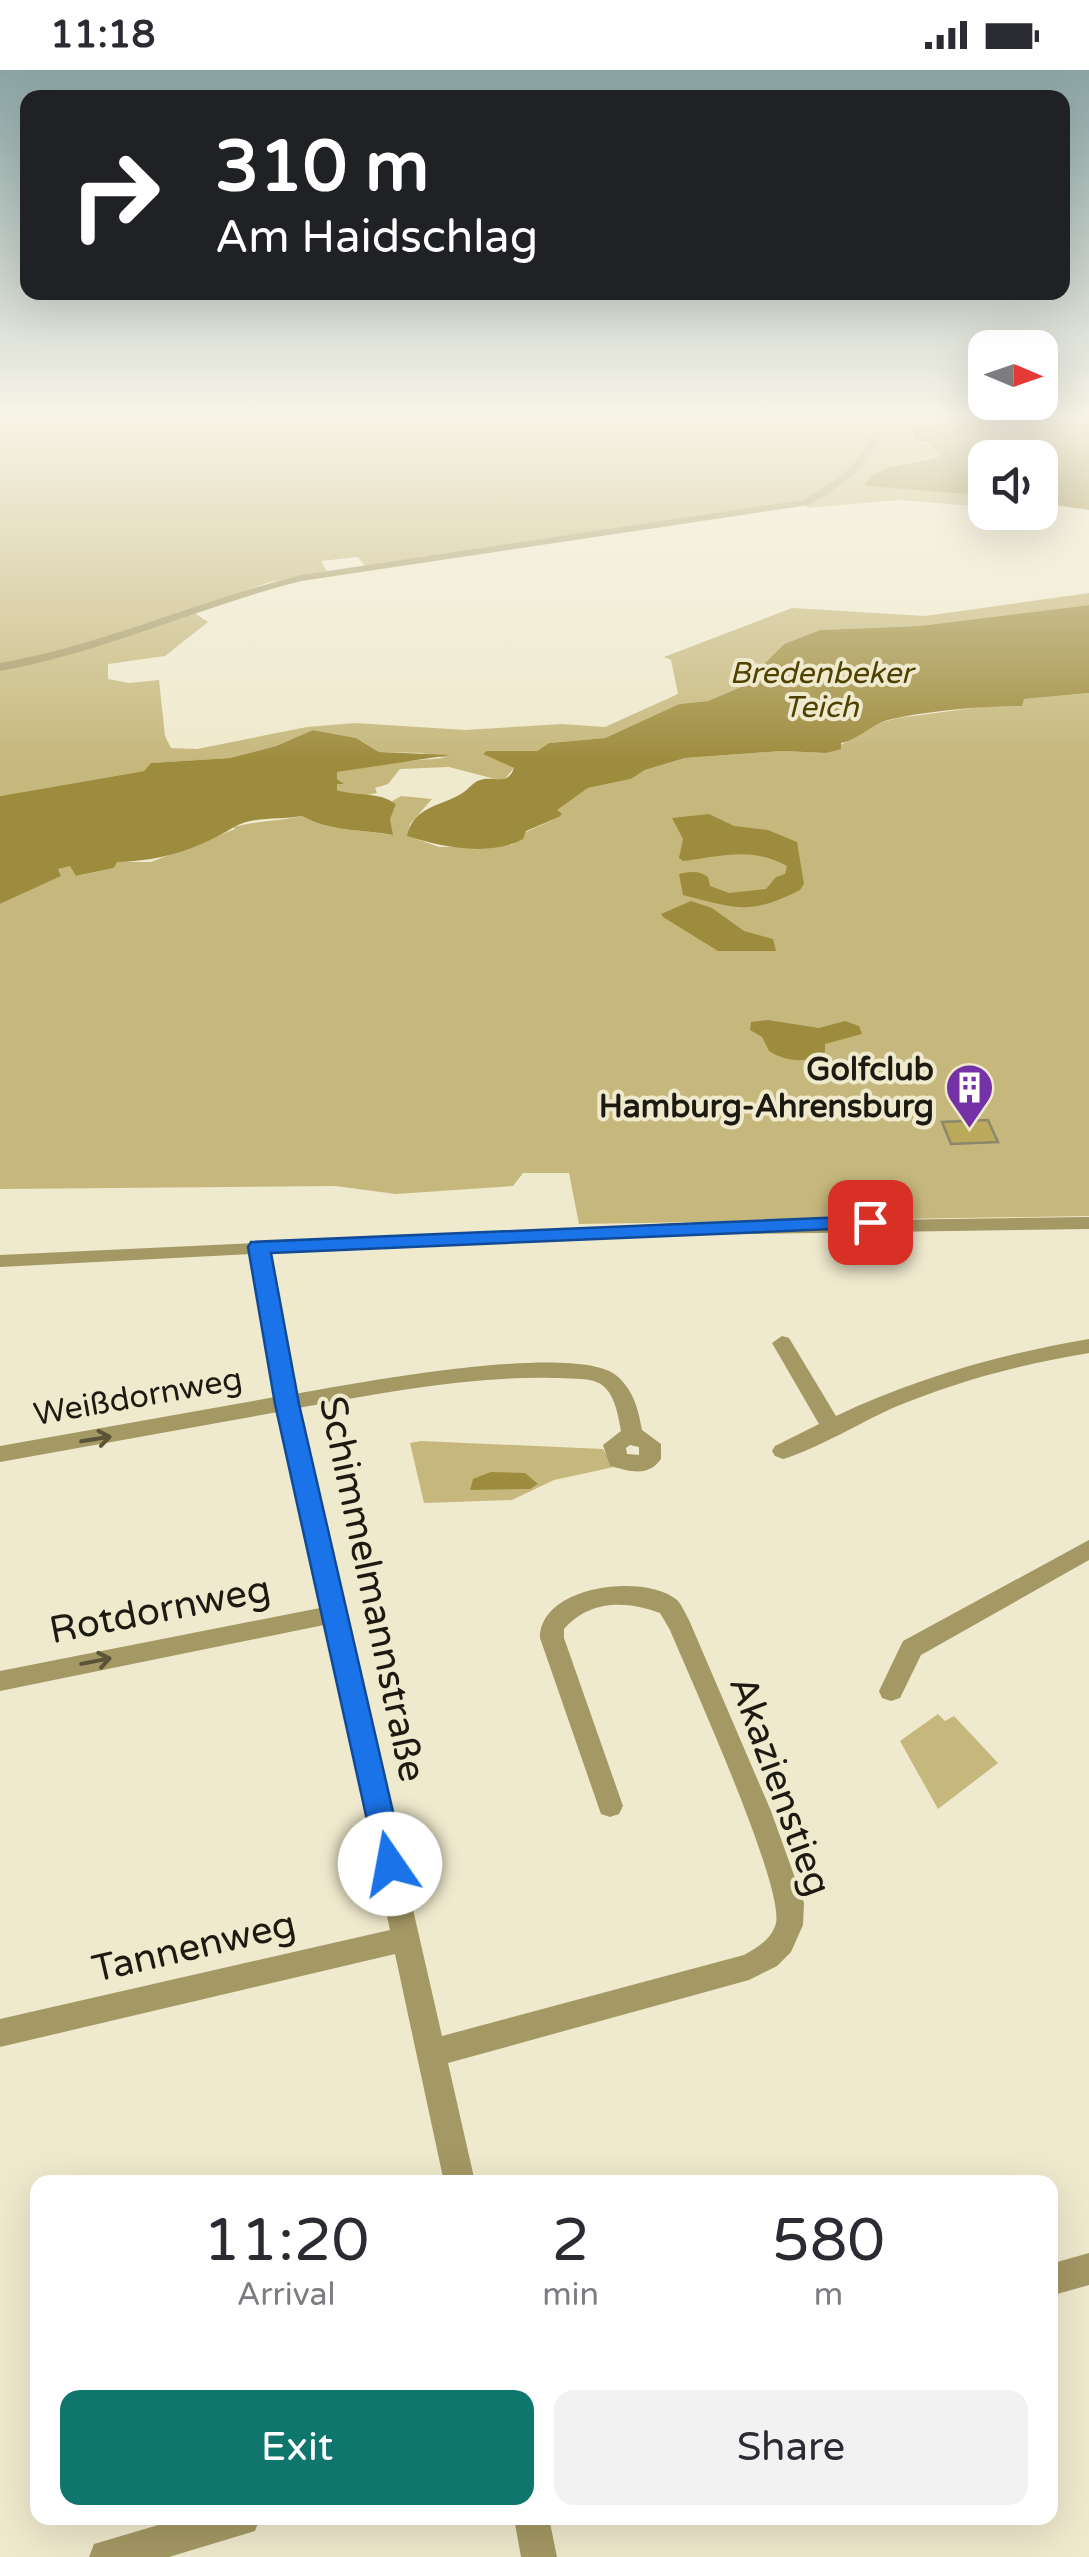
<!DOCTYPE html>
<meta charset="utf-8">
<style>
:root{--surface:#fff;--page:#f2f2f3;--text:#2b2b33;--muted:#7c7c81;--accent:#0f766e}
body{margin:0;font-family:"Varela Round",sans-serif;background:var(--page);color:var(--text);height:100vh;display:flex;flex-direction:column;font-size:38px;white-space:nowrap}
*{box-sizing:border-box;margin:0}
p{font-size:32px;color:var(--muted)}
.icon{flex:none;width:55px;height:55px;fill:none;stroke:currentColor;stroke-width:2;stroke-linecap:round;stroke-linejoin:round}
.map{position:relative;flex:1;overflow:hidden}
.panel{position:absolute;left:30px;top:2105px;width:1028px;height:350px;display:flex;flex-direction:column;background:var(--surface);border-radius:20px;box-shadow:0 10px 40px #0002}
.panel>*{flex:none}
.banner{position:absolute;left:20px;top:20px;width:1050px;height:210px;border-radius:20px;box-shadow:0 10px 40px #0002;background:#202124;color:#fff;overflow:hidden}
.needle{width:65px;rotate:92deg}
.tools{position:absolute;left:968px;top:260px;display:grid;gap:20px}
.tools a{display:grid;place-items:center;width:90px;height:90px;border-radius:20px;background:var(--surface);box-shadow:0 10px 40px #0002;font-size:50px}
.pin{position:absolute;display:grid;place-items:center;width:85px;height:85px;color:#fff;margin:-42px;border-radius:20px;box-shadow:0 5px 15px #0006}
.me{position:absolute;width:110px;margin:-55px;rotate:348deg;stroke-linejoin:round;filter:drop-shadow(0 0 8px #0008)}
.turn{display:flex;align-items:center;gap:35px;height:210px;padding:0 30px;font-size:45px}
.turn .icon{width:130px;height:130px;stroke-width:2.5}
.turn b{display:block;font-size:70px;line-height:85px}
.eta{display:flex;justify-content:space-evenly;align-items:center;height:170px;text-align:center}
.eta b{font-size:60px;font-weight:600;line-height:70px}
.button{display:flex;gap:20px;margin-top:auto;padding:20px 30px}
.button a{flex:1;height:115px;border-radius:20px;background:var(--accent);color:#fff;font-size:40px;font-weight:600;line-height:115px;text-align:center}
.button a+a{background:var(--page);color:var(--text)}
.status{display:flex;justify-content:space-between;align-items:center;height:70px;padding:0 50px;background:var(--surface);direction:ltr}
.status svg{height:28px;fill:currentColor}
.map>svg:first-child{display:block}
</style>
<div class="status"><b>11:18</b><svg viewBox="0 0 49 12"><path d="M0 12V9h3v3zM5 12V6h3v6zM10 12V3h3v9zM15 12V0h3v12zM26 1h20v11H26zM47 4h2v5h-2z"/></svg></div>
<div class="map">
<svg width="1089" height="2487" viewBox="0 0 1089 2487">
<rect width="100%" height="100%" fill="#efe9cd"/>
<g fill="#c6b87d">
<polygon points="910,343 908,348 917,371 932,376 943,385 897,395 875,406 872,416 985,425 985,437 899,430 808,438 803,431 365,496 358,487 321,491 327,501 270,512 190,540 208,552 165,586 108,594 108,609 129,613 159,610 165,666 171,678 197,679 307,657 355,653 465,660 562,654 605,657 678,624 671,590 664,587 792,538 925,546 1089,523 1089,535 919,556 820,560 784,574 741,617 708,631 679,634 605,668 549,673 537,681 487,682 485,684 514,698 503,711 449,697 400,699 388,714 375,718 377,723 357,727 337,720 337,713 343,714 337,709 337,702 382,693 445,688 422,683 379,682 356,668 313,660 276,676 230,688 152,693 144,701 0,726 0,353 5,347 93,343"/>
<path d="M1089 623V1146L579 1154 569 1103H523L513 1116 396 1124 335 1116 0 1119V834L60 806 57 799 70 795 77 806 114 798 116 792H151L235 759 233 757C257 751 279 751 302 746 331 762 359 759 392 765L389 749 396 734 392 731 401 726 432 729 410 754 408 766 439 777 512 775 526 762 559 747 561 744 556 740 588 718 631 709 645 700 685 688 782 681 826 683 879 653 898 648 996 635 1021 636 1023 629Z"/>
<polygon points="421,1371 603,1379 614,1397 554,1410 512,1430 424,1433 410,1373"/>
<polygon points="938,1644 945,1651 954,1646 998,1693 938,1739 900,1671"/>
</g>
<g fill="#9e8c3e">
<path d="M910 343H1089V440L1040 433V388H985V425C944 422 904 420 864 415 881 391 914 396 942 385L926 372 914 370Z"/>
<path d="M1089 535V623L1024 629 1022 636C993 635 908 642 882 652 868 658 856 670 841 673V679L826 683 782 681 685 688 645 700 631 709 588 718 557 740 562 744 559 747 526 761 523 769C491 787 441 777 407 766 414 736 439 737 461 724 468 720 473 712 480 710 495 705 507 717 514 698L483 684 487 681H537L549 673 605 668 679 634 708 631 741 617 784 574 820 560 919 556Z"/>
<path d="M313 660 356 668 379 682 450 685 337 702V709L344 714H337V720C358 727 378 721 396 734L390 749 393 765C360 759 331 762 302 746 281 750 253 746 234 757 201 777 165 791 117 792L114 798 76 806 70 796 58 799 61 806 0 834V726L144 701 151 693 230 688 276 676Z"/>
<path d="M709 744 734 756 768 760 797 772 804 814 800 820C750 846 734 838 683 825L679 804C690 802 698 800 708 807L710 816 729 823 766 819 776 807 785 804 787 796C750 776 720 787 683 791L679 788 683 769 672 748Z"/>
<polygon points="691,831 712,838 744,861 773,869 776,881 718,881 663,847 661,844"/>
<path d="M768 950 819 958 845 951 859 956 862 964 825 974V982C808 994 786 992 769 981L762 967 750 960 751 952Z"/>
<polygon points="491,1402 525,1403 538,1414 530,1419 470,1420 473,1409"/>
</g>
<polygon fill="#bba95c" stroke="#8d876d" stroke-width="2.5" points="988,1050 998,1072 951,1074 942,1052"/>
<g fill="none" stroke-linecap="round" stroke-linejoin="round">
<g fill="#a49864" fill-rule="evenodd">
<path d="M877 343H885C882 388 846 414 809 435L301 511C199 537 104 582 0 601V593C104 575 199 530 301 505L803 430C839 410 873 386 877 343Z"/>
<path d="M1089 1147V1159L681 1165 270 1183 296 1324C351 1314 577 1271 617 1306 634 1321 638 1339 642 1360L661 1374V1389C647 1408 630 1401 610 1396L603 1375 621 1361C618 1345 615 1322 599 1313 586 1307 566 1309 553 1308 467 1306 383 1323 298 1338L442 1966 744 1885C757 1878 772 1869 776 1853 784 1815 690 1608 670 1560L660 1543C626 1530 589 1530 564 1559V1568L623 1736 619 1744 610 1747 601 1744 540 1568C540 1515 645 1503 677 1530 682 1535 686 1545 689 1550L771 1741 804 1833 803 1855 791 1882 777 1896 749 1910 448 1993 475 2112H444L395 1884 0 1977V1949L390 1860 324 1555 0 1621V1601L320 1538 278 1342 0 1392V1376L275 1327 251 1184 0 1197V1185L681 1153ZM630 1375 639 1377V1385L627 1384 626 1378Z"/>
<path d="M782 1266 789 1268 836 1346C917 1308 1001 1284 1089 1269V1283C1022 1294 958 1311 895 1337 861 1352 817 1379 783 1389L775 1386 772 1381 775 1376 819 1354 772 1273Z"/>
<polygon points="1089,1470 1089,1490 921,1585 900,1628 891,1631 882,1628 879,1621 903,1571"/>
<polygon points="1089,2183 1089,2215 1050,2226 1050,2194"/>
<polygon points="182,2448 260,2448 255,2461 169,2487 89,2487 94,2474"/>
<polygon points="514,2448 549,2448 557,2487 521,2487"/>
</g>
</g>
<defs><path id="oneway-shaft" d="M-6 0H5M1.5-3L5.5 0L1.5 3" fill="none" stroke-width="1.6" stroke-linecap="round" stroke-linejoin="round" transform="scale(2.5)"/></defs>
<g stroke="#5a5336">
<use href="#oneway-shaft" transform="translate(96 1369) rotate(-9)"/>
<use href="#oneway-shaft" transform="translate(96 1591) rotate(-11)"/>
</g>
<linearGradient id="sky" x2="0" y2="1"><stop stop-color="#8aa4a4"/><stop offset="0.5" stop-color="#f8f5e8"/><stop offset="1" stop-color="#f8f5e8" stop-opacity="0"/></linearGradient>
<rect width="1089" height="691" fill="url(#sky)"/>
<polygon fill="#1a73e8" stroke="#114b97" stroke-width="2.5" points="870,1146 881,1152 878,1157 271,1183 299,1334 405,1794 401,1804 390,1808 379,1804 275,1334 248,1177 251,1172"/>
<defs>
<symbol id="building-pin" viewBox="-11 -11 22 30"><path d="M0 17L-7.5 6A9.5 9.5 0 1 1 7.5 6Z" fill="#7432a6" stroke="#efe9cd"/><path d="M-4-6H4V6H1V3H-1V6H-4ZM-2.5-4.3h1.7v1.8h-1.7ZM.8-4.3h1.7v1.8H.8ZM-2.5-1h1.7V.8h-1.7ZM.8-1h1.7V.8H.8Z" fill="#fff"/></symbol>
</defs>
<g fill-rule="evenodd">
<use href="#building-pin" x="942" y="990" width="55" height="75"/>
</g>
<g text-anchor="middle" dominant-baseline="central" stroke-width="8" stroke-linejoin="round" paint-order="stroke">
<g font-size="30" font-style="italic" fill="#4f4200" stroke="#efe9cd">
<text x="821" y="603">Bredenbeker<tspan x="821" dy="34">Teich</tspan></text>
</g>
<g font-size="32" font-weight="bold" fill="#1d1b11" stroke="#efe9cd" text-anchor="end">
<text x="934" y="1000">Golfclub<tspan x="934" dy="37">Hamburg-Ahrensburg</tspan></text>
</g>
<g font-size="32" fill="#1d1b11" stroke="#efe9cd">
<text transform="translate(138 1327) rotate(-10)">Weißdornweg</text>
</g>
<g font-size="38" fill="#1d1b11" stroke="#efe9cd">
<text transform="translate(372 1519) rotate(78)">Schimmelmannstraße</text>
<text transform="translate(160 1540) rotate(-11)">Rotdornweg</text>
<text transform="translate(780 1716) rotate(70)">Akazienstieg</text>
<text transform="translate(194 1877) rotate(-13)">Tannenweg</text>
</g>
</g>
</svg>
<div class="tools">
<a><svg class="needle" viewBox="-14 -14 28 28"><path d="M0-13l5 13h-10z" fill="#e53935"/><path d="M0 13l5-13h-10z" fill="#7c7c81"/></svg></a>
<a><svg class="icon" aria-label="sound" viewBox="0 0 24 24"><path d="M4 9h4l5-4v14l-5-4H4zM17 9q2 3 0 6"/></svg></a>
</div>
<div class="pin" style="left:870px;top:1152px;background:#d93025"><svg class="icon" aria-label="arrive" viewBox="0 0 24 24"><path d="M6 21V4h12l-3 4 3 4H6"/></svg></div>
<svg class="me" style="left:390px;top:1794px" viewBox="-20 -20 40 40"><circle r="19" fill="#fff"/><path d="M0-13L10 11 0 6-10 11z" fill="#1a73e8"/></svg>
<div class="banner">
<div class="turn"><svg class="icon" aria-label="right" viewBox="0 0 24 24"><path d="M7 20v-9h11M14 6l5 5-5 5"/></svg><div><b>310 m</b>Am Haidschlag</div></div>
</div>
<section class="panel">
<div class="eta">
<div><b>11:20</b><p>Arrival</p></div>
<div><b>2</b><p>min</p></div>
<div><b>580</b><p>m</p></div>
</div>
<div class="button"><a>Exit</a><a>Share</a></div>
</section>
</div>
